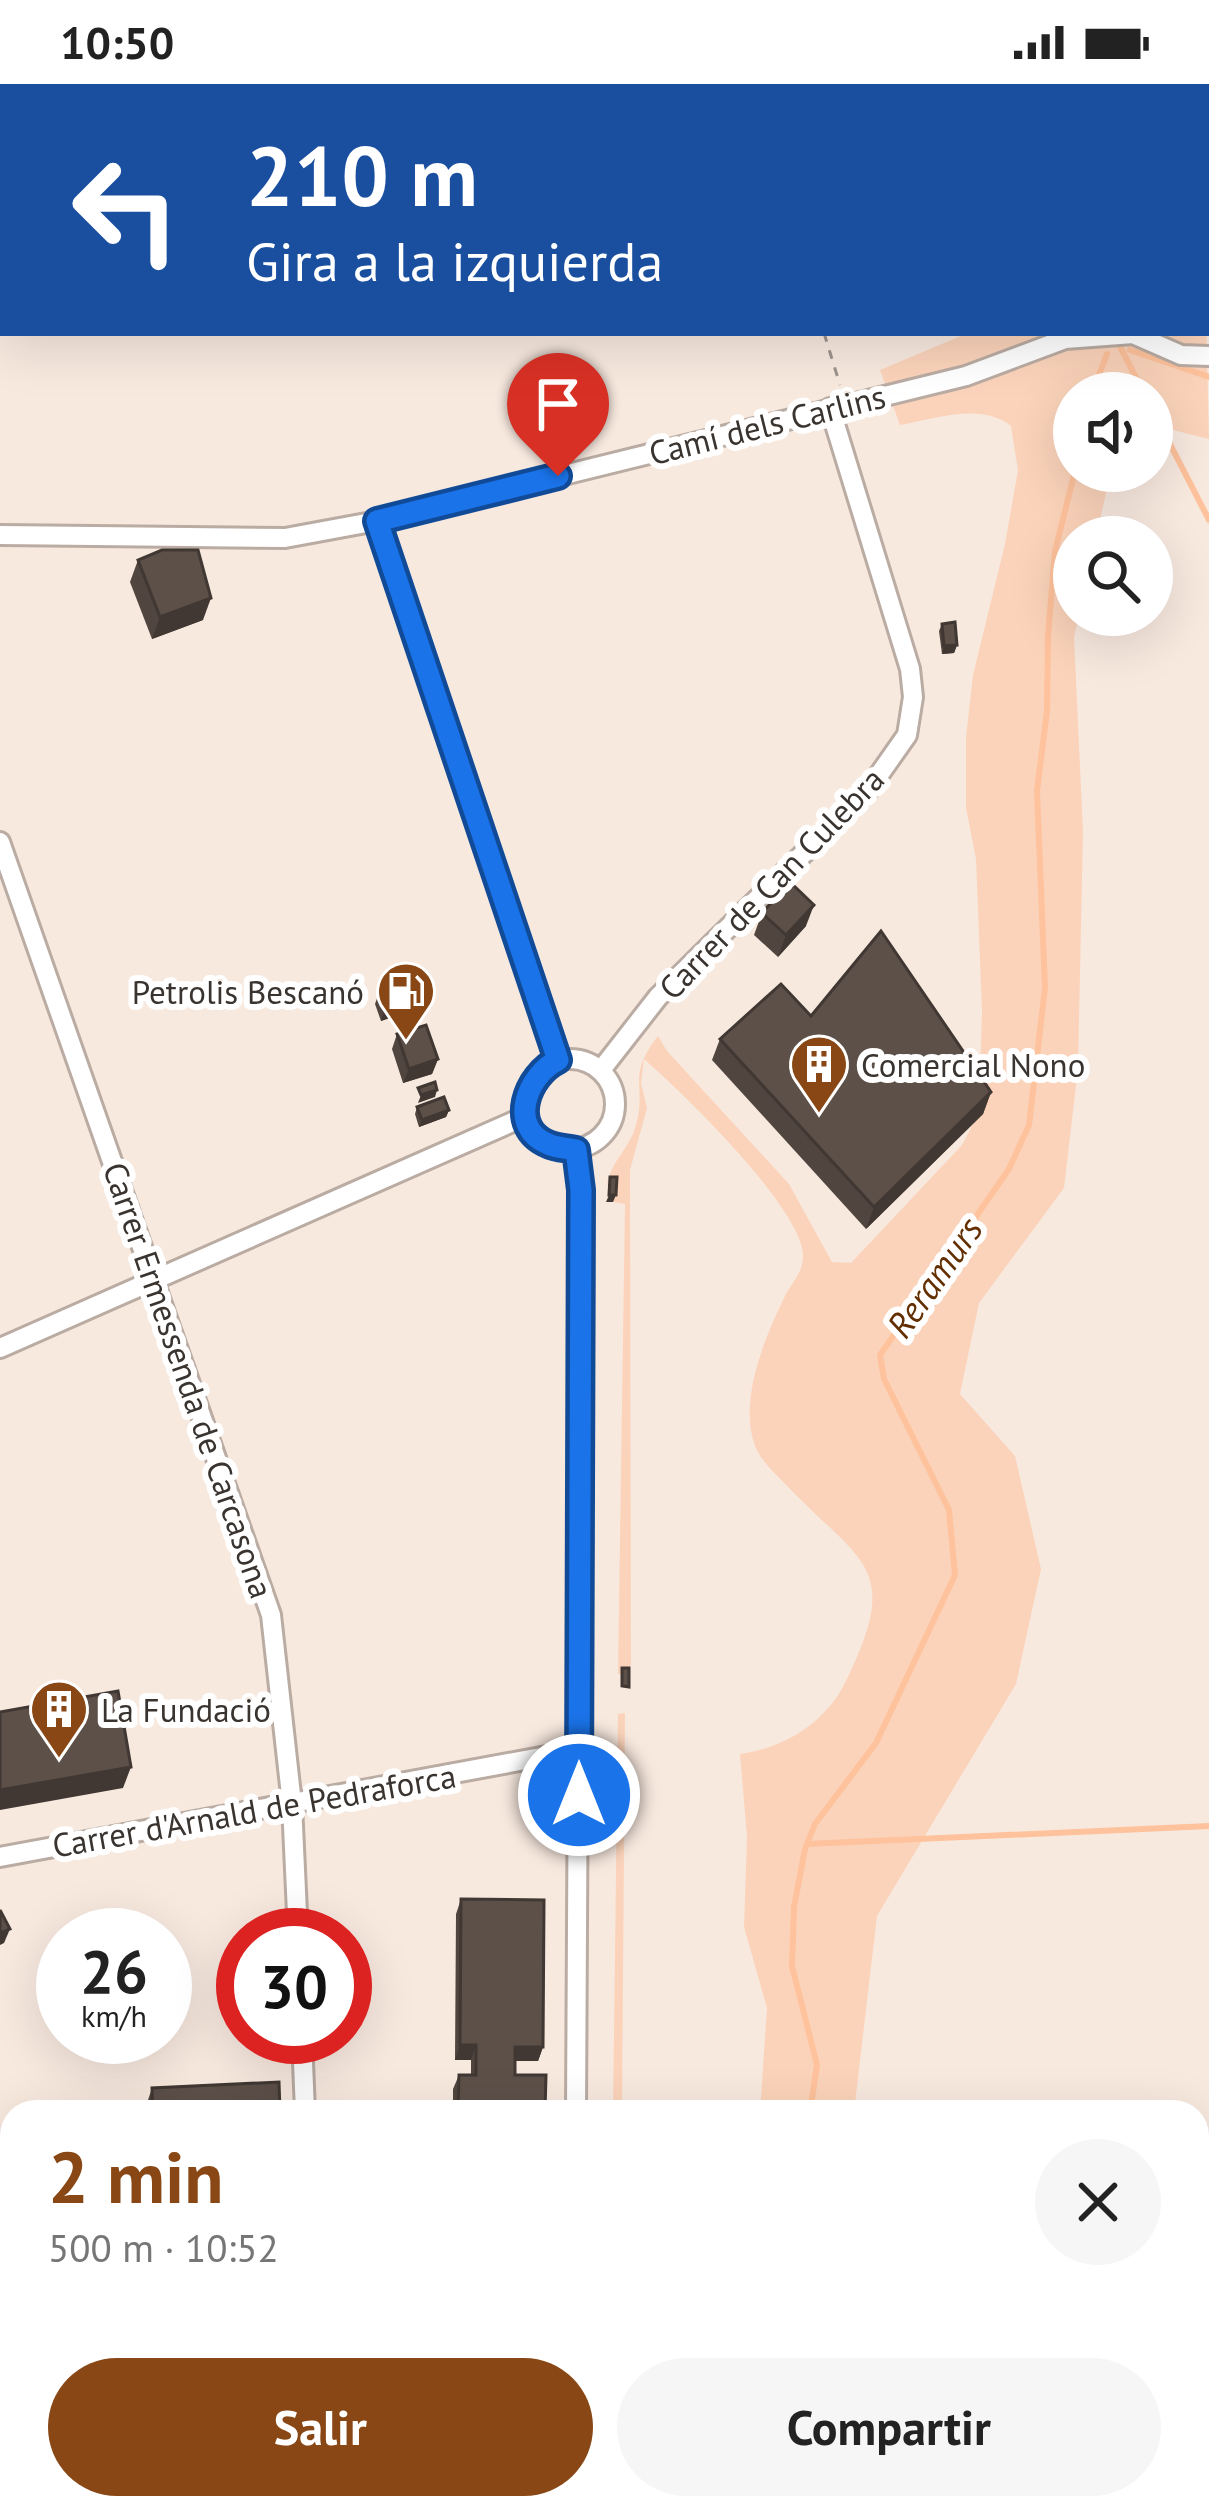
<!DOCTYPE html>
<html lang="es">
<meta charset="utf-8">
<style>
:root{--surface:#fff;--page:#f6f6f6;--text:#222;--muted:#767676;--accent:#884714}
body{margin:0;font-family:"PT Sans",sans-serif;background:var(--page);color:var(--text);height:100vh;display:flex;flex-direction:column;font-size:45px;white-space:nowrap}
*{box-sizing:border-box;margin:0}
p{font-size:39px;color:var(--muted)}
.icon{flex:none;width:66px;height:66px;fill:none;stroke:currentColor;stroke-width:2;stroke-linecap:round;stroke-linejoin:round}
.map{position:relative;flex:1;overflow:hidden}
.drawer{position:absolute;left:0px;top:2016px;width:1209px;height:420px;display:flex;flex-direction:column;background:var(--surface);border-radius:36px 36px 0 0;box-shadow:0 12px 48px #0002}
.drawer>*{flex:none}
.hud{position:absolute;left:0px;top:0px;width:1209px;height:252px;box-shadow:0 12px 48px #0002;background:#1a4fa0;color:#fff;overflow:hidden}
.controls{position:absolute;left:1053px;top:288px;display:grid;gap:24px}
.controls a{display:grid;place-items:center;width:120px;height:120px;border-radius:50%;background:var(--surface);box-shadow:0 12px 48px #0002;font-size:60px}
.speed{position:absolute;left:36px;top:1824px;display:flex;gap:24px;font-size:60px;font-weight:700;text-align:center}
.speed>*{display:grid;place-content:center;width:156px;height:156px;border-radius:50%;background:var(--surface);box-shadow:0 12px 48px #0002;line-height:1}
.speed small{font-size:30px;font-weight:400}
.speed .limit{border:18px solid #d22;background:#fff;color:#111}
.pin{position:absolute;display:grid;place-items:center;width:102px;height:102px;color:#fff;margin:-123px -51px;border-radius:50% 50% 50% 0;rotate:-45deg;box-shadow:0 0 12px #0007}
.pin .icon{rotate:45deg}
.me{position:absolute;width:132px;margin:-66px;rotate:0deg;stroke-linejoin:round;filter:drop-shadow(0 0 9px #0008)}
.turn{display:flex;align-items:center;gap:42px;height:252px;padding:0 48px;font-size:54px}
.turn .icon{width:156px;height:156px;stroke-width:2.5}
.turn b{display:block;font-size:84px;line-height:102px}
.round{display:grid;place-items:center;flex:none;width:126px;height:126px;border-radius:63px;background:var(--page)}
.head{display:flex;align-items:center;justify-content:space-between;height:204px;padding:0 48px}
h1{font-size:72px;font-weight:700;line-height:90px;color:var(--accent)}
.action{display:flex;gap:24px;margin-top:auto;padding:24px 48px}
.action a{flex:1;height:138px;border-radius:72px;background:var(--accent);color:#fff;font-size:48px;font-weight:700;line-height:138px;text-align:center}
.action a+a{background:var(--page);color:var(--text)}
.status{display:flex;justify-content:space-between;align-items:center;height:84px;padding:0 60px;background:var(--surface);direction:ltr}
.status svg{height:33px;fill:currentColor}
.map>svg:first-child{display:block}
</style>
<div class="status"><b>10:50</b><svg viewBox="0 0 49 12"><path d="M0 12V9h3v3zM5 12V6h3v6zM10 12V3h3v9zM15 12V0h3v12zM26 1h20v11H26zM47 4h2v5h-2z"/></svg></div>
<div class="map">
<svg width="1209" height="2436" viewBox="0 0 1209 2436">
<rect width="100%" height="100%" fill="#f8e9df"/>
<g fill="#fbd3ba">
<path d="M1206 234 1209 355 1173 346 1152 332V309H1074V387H1111L1096 453H1074V531H1079L1074 553 1083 747 1078 984 1064 1104 979 1219 960 1310 1015 1372 1041 1485 1016 1600 877 1832 854 2028H760L767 1924 744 1843 747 1753 740 1670C785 1664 827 1638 847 1595 901 1483 863 1480 789 1404 778 1392 761 1378 755 1362 738 1316 765 1253 785 1212 792 1198 803 1189 803 1172 803 1125 681 1007 644 975L641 999 647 1024 630 1086 631 1580 626 1590H618L625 1120 613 1118 614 1101H607C611 1077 630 1064 636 1041 647 1001 626 993 658 952L667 967 789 1100 832 1178 851 1179 962 1061 979 1028 982 927 976 775 966 724V653L973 591 1005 460 1018 386 1011 342C981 318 935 335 900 341L880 286 968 249H1206Z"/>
<polygon points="625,1629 622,2028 613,2028 618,1630"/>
<polygon points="608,2424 792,2424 791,2436 607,2436"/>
</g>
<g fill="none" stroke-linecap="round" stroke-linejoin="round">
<g stroke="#fec29c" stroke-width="6">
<polyline points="1172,0 1174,3"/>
<polyline points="1206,48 1209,53"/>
<polyline points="1116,255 1144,309"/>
<polyline points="1130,266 1209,293"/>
<polyline points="1092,309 1107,270"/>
<polyline points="1152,325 1209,436"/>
<polyline points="807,1760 1209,1742"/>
<polyline points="810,2028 817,1981 792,1882 794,1823 805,1765 815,1740 876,1659 955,1491 949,1426 884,1295 880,1271 1009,1085 1029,1041 1045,904 1037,707 1047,627 1048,552 1055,467 1075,387"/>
<polyline points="1197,2288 1209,2283"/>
<polyline points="750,2436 752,2424"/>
<polyline points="880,2436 888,2424"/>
</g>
<defs>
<polyline id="lane" points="120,2424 121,2428 229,2424"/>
<g id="street">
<polyline points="377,437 558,976"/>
<polyline points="0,451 285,454 377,437 966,292 1065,255 1133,250 1181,271 1209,272"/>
<polyline points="0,758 271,1531 292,1720 298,1851"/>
<circle cx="570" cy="1020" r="45"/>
<polyline points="601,986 658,913 869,705 907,651 913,613 910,585 830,324"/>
<polyline points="0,1264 526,1032"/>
<polyline points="0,1773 579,1666"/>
<polyline points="302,1953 305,2028"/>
<polyline points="576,2028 581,1105 576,1066"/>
<polyline points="0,2306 12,2305"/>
<polyline points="321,2424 321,2436"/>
<polyline points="571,2436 571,2424"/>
</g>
</defs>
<use href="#lane" stroke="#baaca3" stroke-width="15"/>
<use href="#street" stroke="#baaca3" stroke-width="24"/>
<g stroke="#9e938c" stroke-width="3" stroke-dasharray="9 9" stroke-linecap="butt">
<polyline points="762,0 763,3"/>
<polyline points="824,249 840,301"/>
</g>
<use href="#lane" stroke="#fff" stroke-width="9"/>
<use href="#street" stroke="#fff" stroke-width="18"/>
</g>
<g fill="#50453f">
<polygon points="138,476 203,536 152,555 130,498"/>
<polygon points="942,540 957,561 954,569 942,570 939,547"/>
<polygon points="762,829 806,842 778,873 754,851"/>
<polygon points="380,906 412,926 381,937 375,920"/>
<polygon points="811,932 991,1008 983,1030 866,1145 712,976 720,955"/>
<polygon points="397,950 438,975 432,990 403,999 392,965"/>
<polygon points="417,1023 449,1026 446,1033 419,1043 415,1030"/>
<polygon points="461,1815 543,1963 538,1977 515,1977 515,1991 545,2028 453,2028 453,2005 459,1991 471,1991 471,1976 455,1976 456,1830"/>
<polygon points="152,2004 280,2028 144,2028"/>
<rect x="354" y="2424" width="181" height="12"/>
</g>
<g fill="#413833">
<polygon points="211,514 203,536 152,555 160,533"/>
<polygon points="957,561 954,569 942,570 944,562"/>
<polygon points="814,821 806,842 778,873 786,851"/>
<polygon points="418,911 412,926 381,937 386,922"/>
<polygon points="438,975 432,990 403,999 409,985"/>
<polygon points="437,1006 435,1013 418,1019 421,1011"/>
<polygon points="991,1008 983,1030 866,1145 874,1123"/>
<polygon points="449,1026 446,1033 419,1043 422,1036"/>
<polygon points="609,1111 616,1111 613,1118 606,1118"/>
<polygon points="131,1683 123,1704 0,1726 0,1706"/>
<polygon points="10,1845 4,1859 0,1861 0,1849"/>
<polygon points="460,1961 476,1961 471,1976 455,1976"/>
<polygon points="515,1963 543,1963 538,1977 510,1977"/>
</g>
<g fill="#5d5049" stroke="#413833" stroke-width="3">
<polygon points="162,466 198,466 211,514 160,533 138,476"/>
<polygon points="955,538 957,561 944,562 942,540"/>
<polygon points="790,798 814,821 786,851 762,829"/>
<polygon points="881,847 991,1008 874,1123 720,955 781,900 811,932"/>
<polygon points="412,895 418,911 386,922 380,906"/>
<polygon points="426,941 438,975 409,985 397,950"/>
<polygon points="435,998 437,1006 421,1011 418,1004"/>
<polygon points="444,1013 449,1026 422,1036 417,1023"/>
<polygon points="610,1093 617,1093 616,1111 609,1111"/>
<polygon points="622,1584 629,1584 629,1603 622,1602"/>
<polygon points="118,1607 131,1683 0,1706 0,1628"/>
<polygon points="461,1815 544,1816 543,1963 515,1963 515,1991 546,1991 545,2028 458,2028 459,1991 476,1991 476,1961 460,1961"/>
<polygon points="0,1826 10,1845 0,1849"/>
<polygon points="279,1998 280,2028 153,2028 152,2004"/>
<polygon points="12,2315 12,2424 108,2424 108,2436 0,2436 0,2317"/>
<polygon points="362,2424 535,2424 535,2436 363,2436"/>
<polygon points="615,2424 625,2424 624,2436 614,2436"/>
</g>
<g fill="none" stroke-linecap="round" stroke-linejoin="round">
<defs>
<path id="route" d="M558 392 377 437 558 976C527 991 507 1043 548 1060 556 1064 568 1064 576 1066L581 1106 579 1711"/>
</defs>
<use href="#route" stroke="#114b97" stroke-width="30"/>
<use href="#route" stroke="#1a73e8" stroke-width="21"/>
</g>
<defs>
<symbol id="fuel-pin" viewBox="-11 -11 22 30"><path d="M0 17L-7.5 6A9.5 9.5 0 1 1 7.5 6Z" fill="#884714" stroke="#fff"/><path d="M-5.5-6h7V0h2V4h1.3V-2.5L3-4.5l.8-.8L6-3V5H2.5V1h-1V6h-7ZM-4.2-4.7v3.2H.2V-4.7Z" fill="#fff"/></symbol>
<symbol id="building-pin" viewBox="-11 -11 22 30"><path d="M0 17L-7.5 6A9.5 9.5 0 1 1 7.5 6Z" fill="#884714" stroke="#fff"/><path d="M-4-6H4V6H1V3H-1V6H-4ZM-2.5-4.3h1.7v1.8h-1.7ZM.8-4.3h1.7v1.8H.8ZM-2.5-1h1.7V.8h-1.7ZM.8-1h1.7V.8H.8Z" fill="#fff"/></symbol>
</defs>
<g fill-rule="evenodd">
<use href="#fuel-pin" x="373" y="874" width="66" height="90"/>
<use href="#building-pin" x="786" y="947" width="66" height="90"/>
<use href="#building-pin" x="26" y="1592" width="66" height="90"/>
</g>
<g text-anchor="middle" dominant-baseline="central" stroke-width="12" stroke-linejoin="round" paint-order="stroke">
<g font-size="33" fill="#3a3430" stroke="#fff">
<text transform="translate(767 340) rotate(-14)">Camí dels Carlins</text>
<text transform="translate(771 799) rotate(-46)">Carrer de Can Culebra</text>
<text transform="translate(189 1296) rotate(71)">Carrer Ermessenda de Carcasona</text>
<text transform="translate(254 1726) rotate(-10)">Carrer d'Arnald de Pedraforca</text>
</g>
<g font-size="33" fill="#3a3430" stroke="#fff" text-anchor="start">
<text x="364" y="907" text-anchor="end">Petrolis Bescanó</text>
<text x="861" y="980">Comercial Nono</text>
<text x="101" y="1625">La Fundació</text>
</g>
<g font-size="36" font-style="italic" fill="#632e00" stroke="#fff">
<text transform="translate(934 1193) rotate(-55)">Reramurs</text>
</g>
</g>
</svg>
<div class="controls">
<a><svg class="icon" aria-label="sound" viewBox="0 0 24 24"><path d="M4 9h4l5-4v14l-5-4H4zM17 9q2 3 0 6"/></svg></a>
<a><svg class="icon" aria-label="search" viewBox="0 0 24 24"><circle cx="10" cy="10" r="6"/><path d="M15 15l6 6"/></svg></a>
</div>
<div class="speed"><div>26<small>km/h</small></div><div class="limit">30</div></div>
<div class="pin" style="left:558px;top:392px;background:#d93025"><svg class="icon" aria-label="arrive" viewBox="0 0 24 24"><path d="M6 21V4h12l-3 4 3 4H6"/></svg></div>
<svg class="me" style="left:579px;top:1711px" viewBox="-20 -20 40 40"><circle r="17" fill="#1a73e8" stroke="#fff" stroke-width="3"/><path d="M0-11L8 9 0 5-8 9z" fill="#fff"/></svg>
<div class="hud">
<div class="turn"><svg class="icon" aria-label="left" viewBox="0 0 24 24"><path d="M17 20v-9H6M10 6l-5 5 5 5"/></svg><div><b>210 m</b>Gira a la izquierda</div></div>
</div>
<section class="drawer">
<div class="head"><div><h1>2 min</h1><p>500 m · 10:52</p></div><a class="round"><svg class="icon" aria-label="close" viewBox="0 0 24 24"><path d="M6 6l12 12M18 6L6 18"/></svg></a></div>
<div class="action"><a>Salir</a><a>Compartir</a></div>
</section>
</div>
